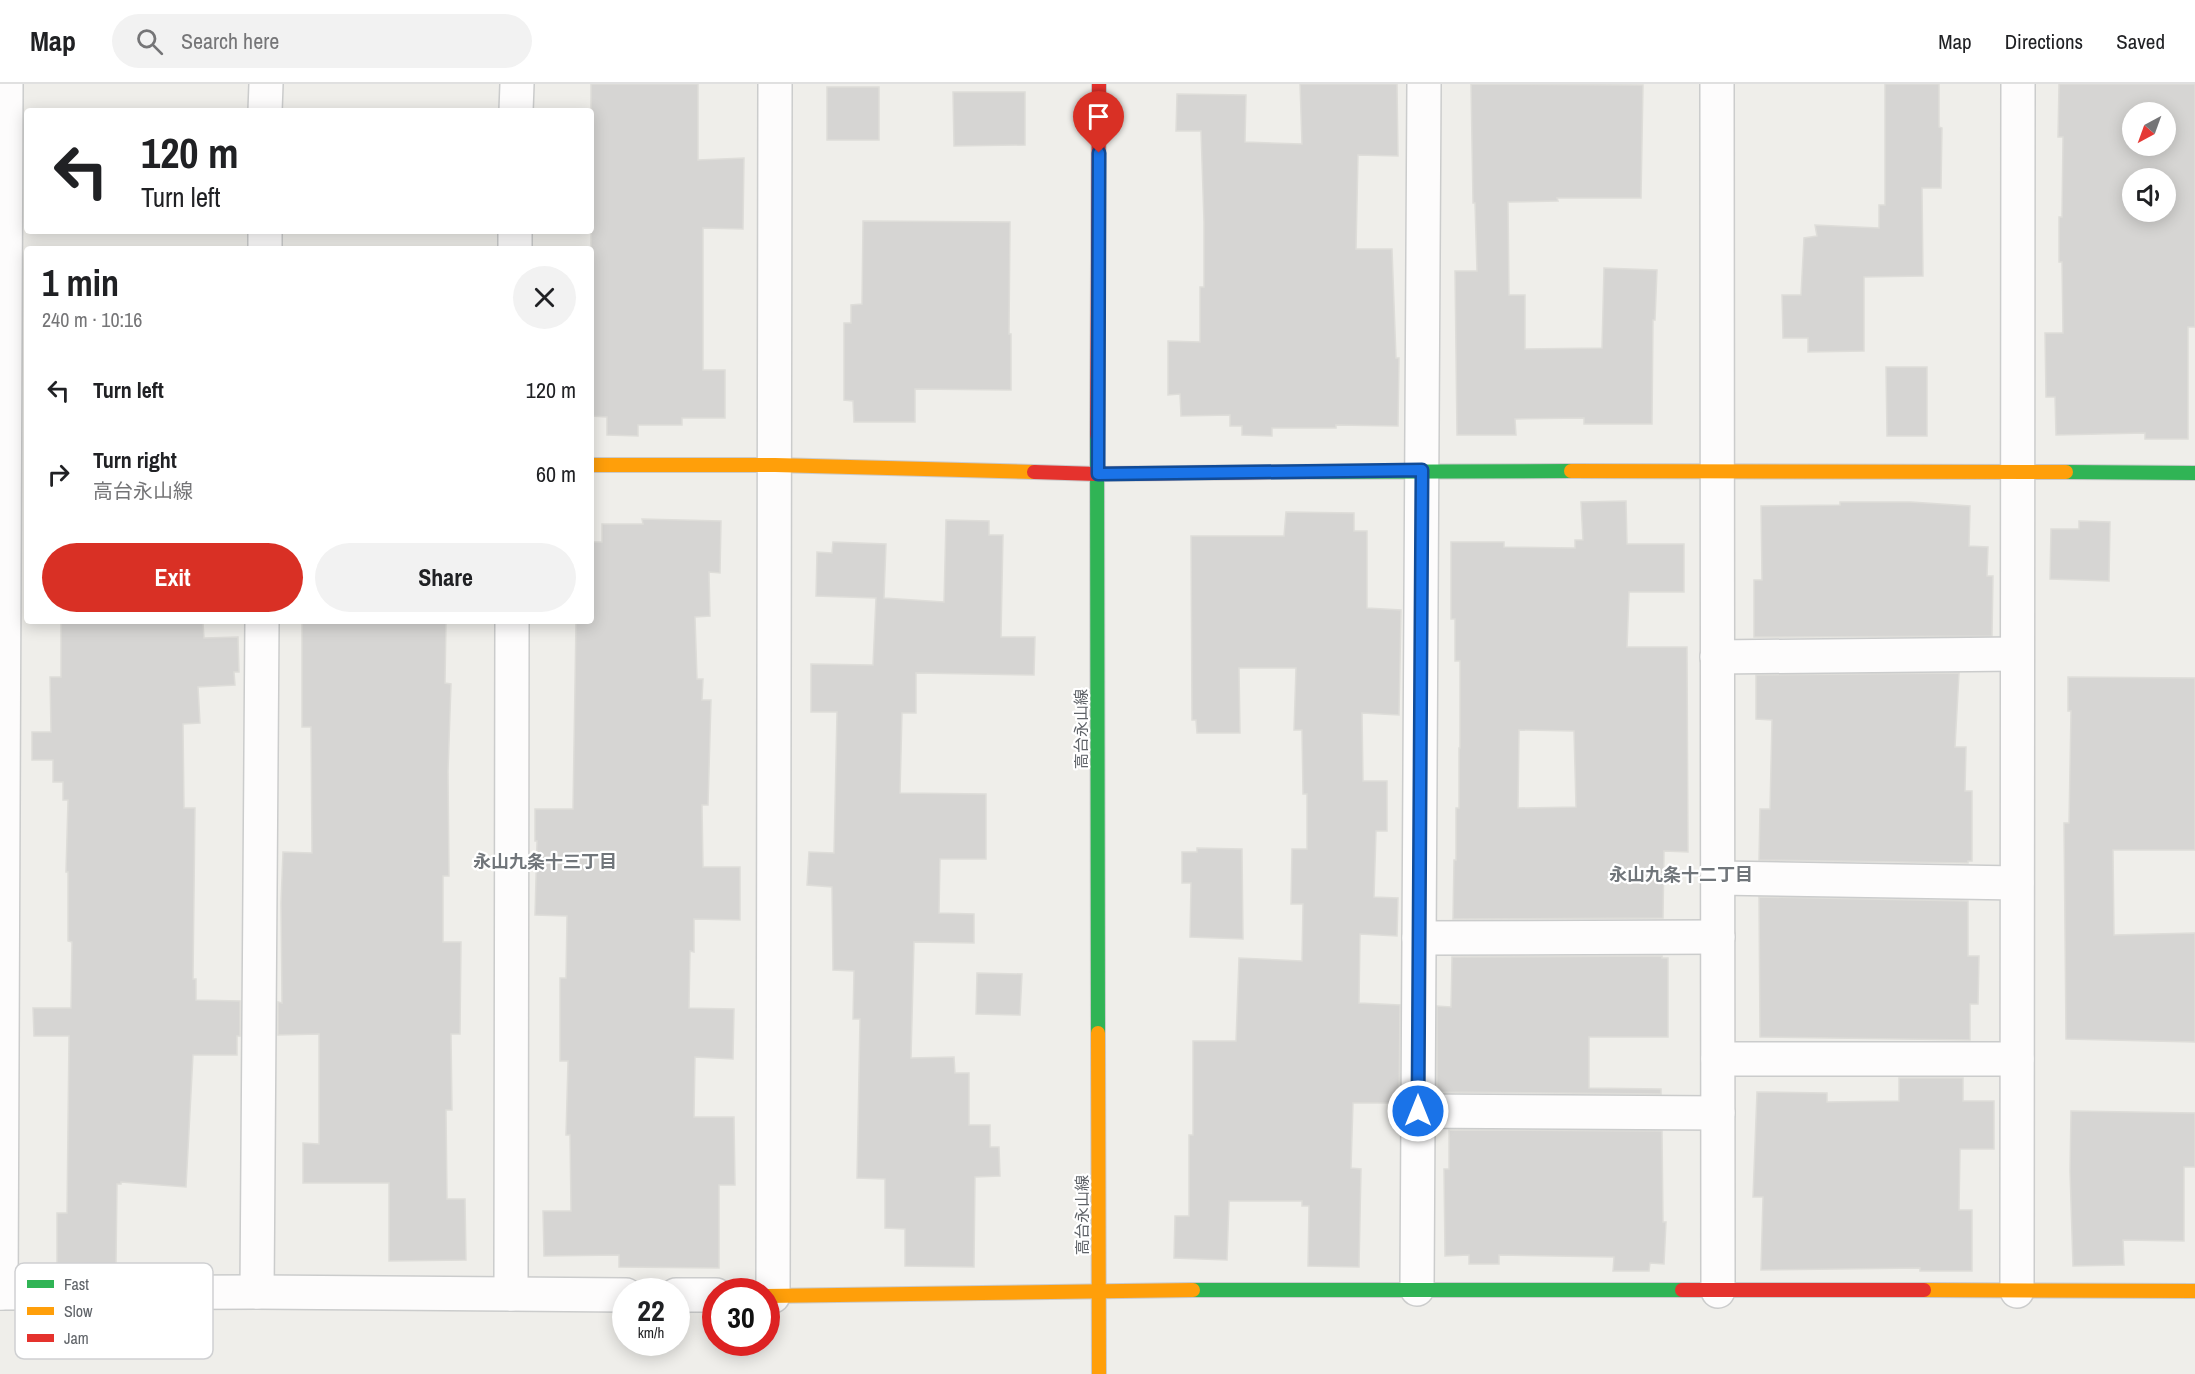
<!DOCTYPE html>
<meta charset="utf-8">
<style>
:root{--surface:#fff;--page:#f2f2f2;--text:#202124;--muted:#757577;--line:#e0e0e0;--accent:#d93025}
body{margin:0;font-family:"Archivo Narrow","Noto Sans JP",sans-serif;background:var(--page);color:var(--text);height:100vh;display:flex;flex-direction:column;font-size:22px;white-space:nowrap}
*{box-sizing:border-box;margin:0}
p{font-size:20px;color:var(--muted)}
.icon{flex:none;width:33px;height:33px;fill:none;stroke:currentColor;stroke-width:2;stroke-linecap:round;stroke-linejoin:round}
.map{position:relative;flex:1;overflow:hidden}
.details{position:absolute;left:24px;top:162px;width:570px;height:378px;display:flex;flex-direction:column;background:var(--surface);border-radius:6px;box-shadow:0 3px 15px #0003}
.details>*{flex:none}
.guide{position:absolute;left:24px;top:24px;width:570px;height:126px;border-radius:6px;box-shadow:0 3px 15px #0003;background:#fff;color:var(--text);overflow:hidden}
.needle{width:39px;rotate:221deg}
.tools{position:absolute;left:2122px;top:18px;display:grid;gap:12px}
.tools a{display:grid;place-items:center;width:54px;height:54px;border-radius:50%;background:var(--surface);box-shadow:0 3px 15px #0003;font-size:30px}
.speed{position:absolute;left:612px;top:1194px;display:flex;gap:12px;font-size:30px;font-weight:700;text-align:center}
.speed>*{display:grid;place-content:center;width:78px;height:78px;border-radius:50%;background:var(--surface);box-shadow:0 3px 15px #0003;line-height:1}
.speed small{font-size:15px;font-weight:400}
.speed .limit{border:9px solid #d22;background:#fff;color:#111}
.pin{position:absolute;display:grid;place-items:center;width:51px;height:51px;color:#fff;margin:-62px -26px;border-radius:50% 50% 50% 0;rotate:-45deg;box-shadow:0 0 6px #0007}
.pin .icon{rotate:45deg}
.me{position:absolute;width:66px;margin:-33px;rotate:0deg;stroke-linejoin:round;filter:drop-shadow(0 0 4px #0008)}
.turn{display:flex;align-items:center;gap:21px;height:126px;padding:0 18px;font-size:27px}
.turn .icon{width:78px;height:78px;stroke-width:2.5}
.turn b{display:block;font-size:42px;line-height:51px}
.round{display:grid;place-items:center;flex:none;width:63px;height:63px;border-radius:32px;background:var(--page)}
.headline{display:flex;align-items:center;justify-content:space-between;height:102px;padding:0 18px}
h1{font-size:36px;font-weight:700;line-height:45px}
.button{display:flex;gap:12px;margin-top:auto;padding:12px 18px}
.button a{flex:1;height:69px;border-radius:36px;background:var(--accent);color:#fff;font-size:24px;font-weight:700;line-height:69px;text-align:center}
.button a+a{background:var(--page);color:var(--text)}
ul{padding:0;list-style:none}
li{display:flex;align-items:center;gap:18px;height:84px;padding:0 18px}
li div{flex:1}
li b{display:block;font-size:22px}
li em{font-style:normal}
header{display:flex;align-items:center;gap:36px;box-sizing:border-box;height:84px;padding:0 30px;background:var(--surface);border-bottom:2px solid var(--line)}
header strong{font-size:28px}
nav{display:flex;gap:33px;margin-inline-start:auto;font-size:21px}
.search{width:420px;height:54px;background:var(--page);display:flex;align-items:center;gap:15px;box-sizing:border-box;padding:0 21px;border-radius:33px;color:var(--muted);font-size:22px}
.map>svg:first-child{display:block}
</style>
<header>
<strong>Map</strong>
<div class="search"><svg class="icon" aria-label="search" viewBox="0 0 24 24"><circle cx="10" cy="10" r="6"/><path d="M15 15l6 6"/></svg>Search here</div>
<nav><a>Map</a><a>Directions</a><a>Saved</a></nav>
</header>
<div class="map">
<svg width="2195" height="1290" viewBox="0 0 2195 1290">
<rect width="100%" height="100%" fill="#efeeea"/>
<g fill="#d6d5d3" stroke="#deddd9" stroke-width="1.5" fill-rule="evenodd">
<polygon points="591,0 698,0 698,76 744,74 743,145 703,144 703,286 725,286 725,334 682,334 682,341 638,341 638,352 607,351 607,333 591,332"/>
<polygon points="1300,0 1397,0 1398,72 1358,71 1356,165 1392,165 1396,274 1399,274 1398,342 1336,341 1336,344 1272,344 1272,352 1242,351 1242,342 1230,342 1230,331 1181,332 1180,310 1168,311 1168,257 1200,258 1200,203 1204,203 1204,138 1201,47 1176,47 1177,10 1246,11 1245,58 1302,60"/>
<polygon points="1471,0 1643,1 1641,114 1557,114 1558,117 1508,118 1509,211 1525,211 1525,265 1602,264 1604,184 1657,186 1655,236 1653,236 1652,340 1584,340 1584,334 1515,335 1516,351 1457,351 1455,187 1477,187 1475,119 1473,119"/>
<polygon points="1885,0 1939,0 1939,43 1942,44 1941,104 1922,104 1923,192 1864,193 1864,267 1808,268 1808,254 1783,254 1782,211 1801,211 1804,154 1817,152 1815,141 1879,144 1879,121 1885,121"/>
<path d="M2059 0H2195V243H2188V355H2145V349L2056 351 2055 313H2046L2045 249H2063L2062 178H2059V133H2062L2063 53H2058ZM2133 28H2166V62H2133ZM2133 94H2166V128H2133Z"/>
<rect x="827" y="3" width="52" height="53"/>
<polygon points="953,8 1025,8 1025,61 954,62"/>
<polygon points="863,137 1010,138 1009,250 1011,250 1011,306 915,305 915,338 854,338 853,317 844,316 844,239 851,239 851,221 862,220"/>
<polygon points="1886,283 1927,283 1927,352 1887,352"/>
<path d="M1626 417 1627 460H1684V508H1629L1627 563H1687L1688 768 1664 767 1663 834 1453 835 1454 776H1456V724H1459V664H1460V577H1455V535H1451V458H1504V463L1575 464V456H1583L1581 418ZM1519 646 1574 647 1576 723 1518 724Z"/>
<polygon points="1840,418 1911,418 1970,422 1969,462 1988,463 1987,492 1993,492 1992,552 1754,553 1754,496 1762,496 1761,422 1840,421"/>
<polygon points="1286,428 1354,429 1354,447 1367,447 1367,524 1401,526 1399,631 1362,629 1363,697 1387,697 1387,747 1376,747 1374,813 1398,814 1397,852 1360,850 1359,919 1400,921 1399,1019 1353,1019 1351,1084 1361,1085 1359,1183 1308,1182 1309,1122 1302,1122 1302,1117 1229,1117 1227,1176 1174,1174 1175,1132 1189,1132 1189,1051 1193,1051 1193,957 1236,957 1239,874 1302,877 1303,820 1291,820 1292,765 1307,765 1307,710 1303,710 1302,646 1294,646 1296,584 1239,584 1240,649 1197,649 1196,636 1192,636 1191,452 1284,452"/>
<polygon points="642,435 721,437 720,489 709,488 710,532 695,533 697,595 703,595 702,616 711,616 708,721 702,721 703,783 740,783 740,836 694,835 694,868 690,867 689,924 734,925 733,975 695,973 694,1033 734,1033 735,1101 719,1101 719,1184 619,1183 619,1171 544,1172 543,1127 571,1127 570,1051 566,1051 568,977 560,977 560,894 566,894 567,832 535,831 537,757 535,757 535,725 573,725 576,537 591,537 591,458 602,458 602,440 643,440"/>
<polygon points="946,436 989,437 989,451 1003,451 1001,553 1035,553 1034,591 916,589 916,629 902,629 900,709 986,710 986,775 940,775 939,829 974,830 974,859 914,858 911,974 954,973 955,989 969,989 969,1041 990,1041 990,1063 999,1063 1000,1092 975,1093 974,1183 905,1182 905,1145 885,1144 885,1095 857,1094 860,935 853,935 854,887 833,886 832,803 807,801 809,768 834,769 837,628 811,628 811,580 873,581 876,514 816,512 817,468 832,469 833,458 886,460 884,514 944,518"/>
<polygon points="2079,437 2110,438 2109,497 2050,495 2051,445 2079,445"/>
<polygon points="61,537 196,537 203,539 204,554 238,553 239,588 234,588 235,601 198,603 200,639 183,640 184,724 195,724 193,895 196,895 196,916 240,917 240,952 237,952 237,971 193,971 186,1103 121,1098 121,1100 117,1100 116,1180 57,1179 57,1129 67,1129 69,952 34,952 33,924 71,924 72,858 68,857 68,788 66,788 68,716 63,716 63,698 53,698 53,676 32,676 32,648 51,648 50,593 61,593"/>
<polygon points="302,537 446,537 445,599 451,600 448,687 449,792 443,792 443,858 461,858 460,950 451,950 452,1026 446,1026 447,1115 465,1115 466,1176 389,1177 389,1099 303,1099 303,1059 319,1060 319,950 278,951 278,918 282,919 281,819 283,768 312,769 311,643 302,643"/>
<polygon points="1959,589 1955,663 1966,663 1965,707 1972,707 1972,777 1968,777 1968,779 1759,776 1760,725 1770,725 1772,636 1756,635 1756,591"/>
<polygon points="2068,593 2195,594 2195,766 2113,766 2114,851 2195,849 2195,958 2066,955 2064,739 2069,739 2071,627 2068,627"/>
<polygon points="1197,764 1242,765 1243,855 1190,853 1191,799 1182,799 1182,768 1197,768"/>
<polygon points="1759,813 1968,817 1968,872 1979,872 1978,920 1970,920 1970,956 1760,953"/>
<polygon points="1662,872 1662,874 1668,874 1668,953 1589,953 1589,1004 1661,1005 1661,1010 1437,1008 1437,922 1451,923 1452,873"/>
<polygon points="977,889 1022,890 1020,931 976,930"/>
<polygon points="1899,994 1963,994 1963,1017 1994,1017 1994,1065 1960,1065 1959,1126 1972,1126 1972,1187 1920,1187 1920,1184 1761,1186 1763,1113 1753,1113 1757,1008 1827,1009 1827,1018 1899,1017"/>
<polygon points="2071,1027 2195,1029 2195,1083 2184,1083 2184,1157 2123,1156 2124,1181 2073,1182 2070,1087"/>
<polygon points="1449,1046 1662,1047 1663,1138 1666,1138 1664,1180 1650,1179 1649,1187 1613,1187 1614,1173 1499,1171 1499,1180 1469,1180 1469,1171 1445,1172 1444,1085 1449,1085"/>
</g>
<g fill="none" stroke-linecap="round" stroke-linejoin="round">
<defs>
<g id="street">
<polyline points="1717,0 1718,1207"/>
<polyline points="265,27 266,0"/>
<polyline points="516,27 517,0"/>
<polyline points="265,165 265,147"/>
<polyline points="515,165 515,147"/>
<polyline points="1717,573 2017,570"/>
<polyline points="1718,794 2017,799"/>
<polyline points="1419,854 1718,853"/>
<polyline points="1718,975 2017,975"/>
<polyline points="1418,1027 1718,1029"/>
<polyline points="1417,1205 1424,0"/>
<polyline points="2017,1207 2018,0"/>
<polyline points="257,1208 262,537"/>
<polyline points="0,1209 257,1208 626,1211"/>
<polyline points="1,1209 6,0"/>
<polyline points="511,1210 512,537"/>
<polyline points="676,1211 716,1211"/>
<polyline points="773,1212 775,0"/>
</g>
<g id="fast">
<polyline points="1097,351 1098,949"/>
<polyline points="1276,388 1571,387"/>
<polyline points="2066,388 2195,389"/>
<polyline points="1193,1206 1682,1206"/>
</g>
<g id="slow">
<polyline points="591,381 775,381 1034,388"/>
<polyline points="1571,387 2066,388"/>
<polyline points="1098,949 1099,1290"/>
<polyline points="1924,1206 2195,1207"/>
<polyline points="766,1212 1193,1206"/>
</g>
<g id="jam">
<polyline points="1097,351 1099,0"/>
<polyline points="1034,388 1097,390 1276,388"/>
<polyline points="1682,1206 1924,1206"/>
</g>
</defs>
<use href="#street" stroke="#cbcccc" stroke-width="36"/>
<use href="#fast" stroke="#cacacb" stroke-width="16"/>
<use href="#slow" stroke="#cacacb" stroke-width="16"/>
<use href="#jam" stroke="#cacacb" stroke-width="16"/>
<use href="#street" stroke="#fdfcfc" stroke-width="33"/>
<use href="#fast" stroke="#30b455" stroke-width="14"/>
<use href="#slow" stroke="#ff9f0a" stroke-width="14"/>
<use href="#jam" stroke="#e5322d" stroke-width="14"/>
</g>
<g fill="none" stroke-linecap="round" stroke-linejoin="round">
<defs>
<polyline id="route" points="1099,69 1098,390 1422,386 1418,1027"/>
</defs>
<use href="#route" stroke="#114b97" stroke-width="15"/>
<use href="#route" stroke="#1a73e8" stroke-width="10"/>
</g>
<g text-anchor="middle" dominant-baseline="central" stroke-width="4.5" stroke-linejoin="round" paint-order="stroke">
<g font-size="16" fill="#5f6368" stroke="#fff">
<text transform="translate(1081 645) rotate(-90)">高台永山線</text>
<text transform="translate(1082 1131) rotate(-90)">高台永山線</text>
</g>
<g font-size="18" font-weight="bold" fill="#70757a" stroke="#fff">
<text x="545" y="777">永山九条十三丁目</text>
<text x="1681" y="790">永山九条十二丁目</text>
</g>
</g>
<rect x="15" y="1179" width="198" height="96" rx="9" fill="#fff" stroke="#cfd0d2" stroke-width="1.5"/>
<rect x="27" y="1196" width="27" height="8" fill="#30b455"/>
<rect x="27" y="1223" width="27" height="8" fill="#ff9f0a"/>
<rect x="27" y="1250" width="27" height="8" fill="#e5322d"/>
<g font-size="16" fill="#5f6368">
<text x="64" y="1206">Fast</text>
<text x="64" y="1233">Slow</text>
<text x="64" y="1260">Jam</text>
</g>
</svg>
<div class="tools">
<a><svg class="needle" viewBox="-14 -14 28 28"><path d="M0-13l5 13h-10z" fill="#e53935"/><path d="M0 13l5-13h-10z" fill="#757577"/></svg></a>
<a><svg class="icon" aria-label="sound" viewBox="0 0 24 24"><path d="M4 9h4l5-4v14l-5-4H4zM17 9q2 3 0 6"/></svg></a>
</div>
<div class="speed"><div>22<small>km/h</small></div><div class="limit">30</div></div>
<div class="pin" style="left:1099px;top:69px;background:#d93025"><svg class="icon" aria-label="arrive" viewBox="0 0 24 24"><path d="M6 21V4h12l-3 4 3 4H6"/></svg></div>
<svg class="me" style="left:1418px;top:1027px" viewBox="-20 -20 40 40"><circle r="17" fill="#1a73e8" stroke="#fff" stroke-width="3"/><path d="M0-11L8 9 0 5-8 9z" fill="#fff"/></svg>
<div class="guide">
<div class="turn"><svg class="icon" aria-label="left" viewBox="0 0 24 24"><path d="M17 20v-9H6M10 6l-5 5 5 5"/></svg><div><b>120 m</b>Turn left</div></div>
</div>
<section class="details">
<div class="headline"><div><h1>1 min</h1><p>240 m · 10:16</p></div><a class="round"><svg class="icon" aria-label="close" viewBox="0 0 24 24"><path d="M6 6l12 12M18 6L6 18"/></svg></a></div>
<ul>
<li><svg class="icon" aria-label="left" viewBox="0 0 24 24"><path d="M17 20v-9H6M10 6l-5 5 5 5"/></svg><div><b>Turn left</b></div><em>120 m</em></li>
<li><svg class="icon" aria-label="right" viewBox="0 0 24 24"><path d="M7 20v-9h11M14 6l5 5-5 5"/></svg><div><b>Turn right</b><p>高台永山線</p></div><em>60 m</em></li>
</ul>
<div class="button"><a>Exit</a><a>Share</a></div>
</section>
</div>
